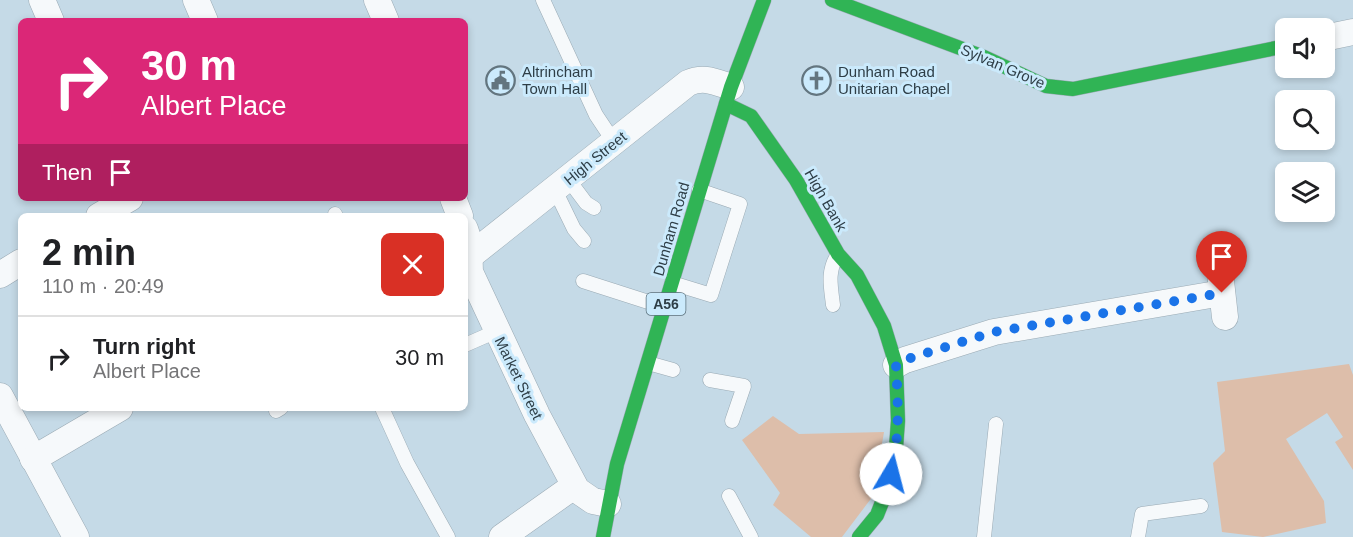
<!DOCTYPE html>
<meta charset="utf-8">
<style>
:root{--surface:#fff;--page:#f6f6f6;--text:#202124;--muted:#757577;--line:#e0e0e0}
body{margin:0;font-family:Arial,sans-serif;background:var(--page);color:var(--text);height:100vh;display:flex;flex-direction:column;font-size:22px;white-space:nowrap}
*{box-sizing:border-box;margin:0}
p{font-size:20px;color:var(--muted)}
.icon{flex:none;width:33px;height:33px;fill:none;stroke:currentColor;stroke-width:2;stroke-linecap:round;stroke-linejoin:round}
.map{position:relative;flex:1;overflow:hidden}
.details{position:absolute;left:18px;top:213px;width:450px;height:198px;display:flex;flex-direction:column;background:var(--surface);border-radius:9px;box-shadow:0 3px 9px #0003}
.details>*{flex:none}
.hud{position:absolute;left:18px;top:18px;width:450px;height:183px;border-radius:9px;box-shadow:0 3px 9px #0003;background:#db2777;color:#fff;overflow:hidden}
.buttons{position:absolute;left:1275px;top:18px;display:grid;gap:12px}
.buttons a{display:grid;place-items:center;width:60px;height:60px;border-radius:9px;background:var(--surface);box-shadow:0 3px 9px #0003;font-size:30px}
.pin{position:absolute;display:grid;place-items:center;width:51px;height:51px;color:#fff;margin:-62px -26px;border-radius:50% 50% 50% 0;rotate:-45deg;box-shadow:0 0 6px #0007}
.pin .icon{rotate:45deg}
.me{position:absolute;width:66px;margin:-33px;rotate:8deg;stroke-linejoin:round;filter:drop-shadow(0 0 4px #0008)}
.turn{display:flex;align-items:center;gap:21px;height:126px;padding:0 24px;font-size:27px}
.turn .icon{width:78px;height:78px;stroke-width:2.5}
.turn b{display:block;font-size:42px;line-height:51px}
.then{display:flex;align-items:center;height:57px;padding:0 24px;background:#0003;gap:12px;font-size:22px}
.round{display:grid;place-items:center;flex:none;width:63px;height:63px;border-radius:9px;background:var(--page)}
.summary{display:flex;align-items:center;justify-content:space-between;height:102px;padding:0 24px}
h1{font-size:36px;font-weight:700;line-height:45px}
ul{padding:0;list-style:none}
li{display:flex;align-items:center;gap:18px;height:84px;padding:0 24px;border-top:2px solid var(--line)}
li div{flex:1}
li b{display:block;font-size:22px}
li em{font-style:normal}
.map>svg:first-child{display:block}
</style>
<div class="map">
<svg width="1353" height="537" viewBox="0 0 1353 537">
<rect width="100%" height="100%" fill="#c5dae7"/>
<g fill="#ddbeaa">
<polygon points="1349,364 1353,375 1353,470 1335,442 1343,437 1327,413 1286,439 1324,501 1326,523 1263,537 1222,532 1213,463 1225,451 1217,382"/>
<polygon points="773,416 799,434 884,432 873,496 842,537 811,537 773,505 780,493 742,440"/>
</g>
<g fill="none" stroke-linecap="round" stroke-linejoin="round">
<defs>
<g id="lane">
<polyline points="543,0 596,115 614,142"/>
<polyline points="568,179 586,203 594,208"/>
<polyline points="555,190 574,229 584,241"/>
<polyline points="335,214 336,216"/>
<polyline points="583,281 664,307"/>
<polyline points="672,283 711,295 740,204 699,190"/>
<path d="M833 305C831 287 827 272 837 256"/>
<polyline points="465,345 497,331"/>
<polyline points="648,363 673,370"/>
<polyline points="710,380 744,386 732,421"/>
<polyline points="382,408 407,463 448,537"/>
<polyline points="276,411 281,408"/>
<polyline points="729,496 751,537"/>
<polyline points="984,537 996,424"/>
<polyline points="1138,537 1142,514 1201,506"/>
</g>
<g id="street">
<polyline points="42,0 51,21"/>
<polyline points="196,0 205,21"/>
<polyline points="377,0 386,21"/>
<polyline points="1324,38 1353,32"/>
<polyline points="453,198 460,216"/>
<polyline points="99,216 130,198"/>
<polyline points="465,229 469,241 470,272 537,415 577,490 593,501 608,504"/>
<polyline points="1218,254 1225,317"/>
<path d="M465 260 688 83C704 76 715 82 731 87"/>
<polyline points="0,275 21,262"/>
<polyline points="896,365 905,360 994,332 1222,293"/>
<polyline points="0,396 76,537"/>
<polyline points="33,459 120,408"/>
<polyline points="502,537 574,486"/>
</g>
<g id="fast">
<polyline points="832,0 984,57 1046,86 1073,89 1286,46"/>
<polyline points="726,104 751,116 796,180 838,254 857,275 884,326 896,365 898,421 895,461 888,487 877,515 859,537"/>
<polyline points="603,537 617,464 731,87 764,0"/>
</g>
</defs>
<use href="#lane" stroke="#9aaab4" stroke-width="15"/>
<use href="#street" stroke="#9aaab4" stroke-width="27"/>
<use href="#fast" stroke="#9aaab4" stroke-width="15"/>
<use href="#lane" stroke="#f6f9fb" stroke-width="14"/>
<use href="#street" stroke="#f6f9fb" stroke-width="26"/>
<use href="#fast" stroke="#30b455" stroke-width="14"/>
</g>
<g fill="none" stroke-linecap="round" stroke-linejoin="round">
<path stroke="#1a73e8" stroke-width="10" stroke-dasharray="0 18" d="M891 474C900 438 898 401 896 365L904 360 994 332 1222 293"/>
</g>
<defs>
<symbol id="civic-ring" viewBox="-11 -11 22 22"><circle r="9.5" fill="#cbeafc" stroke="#63757f" stroke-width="1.5"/><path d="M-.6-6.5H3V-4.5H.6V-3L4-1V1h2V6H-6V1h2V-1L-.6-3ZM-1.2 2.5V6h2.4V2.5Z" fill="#63757f"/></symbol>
<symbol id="church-ring" viewBox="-11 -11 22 22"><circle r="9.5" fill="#cbeafc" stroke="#63757f" stroke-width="1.5"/><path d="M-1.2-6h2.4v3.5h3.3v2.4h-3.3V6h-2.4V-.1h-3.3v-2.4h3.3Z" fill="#63757f"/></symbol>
</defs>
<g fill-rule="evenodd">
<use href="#civic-ring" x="484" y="64" width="33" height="33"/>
<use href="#church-ring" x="800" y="64" width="33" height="33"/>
</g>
<g text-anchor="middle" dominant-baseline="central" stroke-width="6" stroke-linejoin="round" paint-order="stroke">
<rect fill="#cbeafc" stroke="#5d727d" stroke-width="1.5" x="646.5" y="293" width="39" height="22" rx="4.5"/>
<g font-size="14" font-weight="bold" fill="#2e3e47">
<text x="666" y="304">A56</text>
</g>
<g font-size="15" fill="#2e3e47" stroke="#cbeafc">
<text transform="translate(1003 66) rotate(23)">Sylvan Grove</text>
<text transform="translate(595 158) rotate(-39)">High Street</text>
<text transform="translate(826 200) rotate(60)">High Bank</text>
<text transform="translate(671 229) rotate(-74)">Dunham Road</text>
<text transform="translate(519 378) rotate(64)">Market Street</text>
</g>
<g font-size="15" fill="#2e3e47" stroke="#cbeafc" text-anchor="start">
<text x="522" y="71">Altrincham<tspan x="522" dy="17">Town Hall</tspan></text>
<text x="838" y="71">Dunham Road<tspan x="838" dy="17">Unitarian Chapel</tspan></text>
</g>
</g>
</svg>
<div class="buttons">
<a><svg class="icon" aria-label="sound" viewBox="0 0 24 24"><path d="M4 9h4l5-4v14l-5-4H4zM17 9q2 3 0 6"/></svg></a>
<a><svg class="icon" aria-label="search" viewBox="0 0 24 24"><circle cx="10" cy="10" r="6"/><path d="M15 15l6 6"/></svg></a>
<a><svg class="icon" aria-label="layers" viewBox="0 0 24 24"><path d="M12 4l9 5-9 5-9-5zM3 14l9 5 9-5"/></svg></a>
</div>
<div class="pin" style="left:1222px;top:293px;background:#d93025"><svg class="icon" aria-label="arrive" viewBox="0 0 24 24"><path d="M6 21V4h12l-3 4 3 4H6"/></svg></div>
<svg class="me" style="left:891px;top:474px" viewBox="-20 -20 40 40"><circle r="19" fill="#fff"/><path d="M0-13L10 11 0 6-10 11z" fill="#1a73e8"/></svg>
<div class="hud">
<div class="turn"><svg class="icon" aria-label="right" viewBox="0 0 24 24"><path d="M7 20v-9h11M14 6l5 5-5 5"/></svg><div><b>30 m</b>Albert Place</div></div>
<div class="then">Then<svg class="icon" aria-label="arrive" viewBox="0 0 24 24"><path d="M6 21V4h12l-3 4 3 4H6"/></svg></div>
</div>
<section class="details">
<div class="summary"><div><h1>2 min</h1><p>110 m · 20:49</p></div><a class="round" style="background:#d93025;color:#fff"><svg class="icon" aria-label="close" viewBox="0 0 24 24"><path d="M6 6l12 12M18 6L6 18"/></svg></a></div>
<ul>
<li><svg class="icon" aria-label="right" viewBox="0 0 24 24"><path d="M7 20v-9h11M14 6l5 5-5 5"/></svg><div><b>Turn right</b><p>Albert Place</p></div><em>30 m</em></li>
</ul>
</section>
</div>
